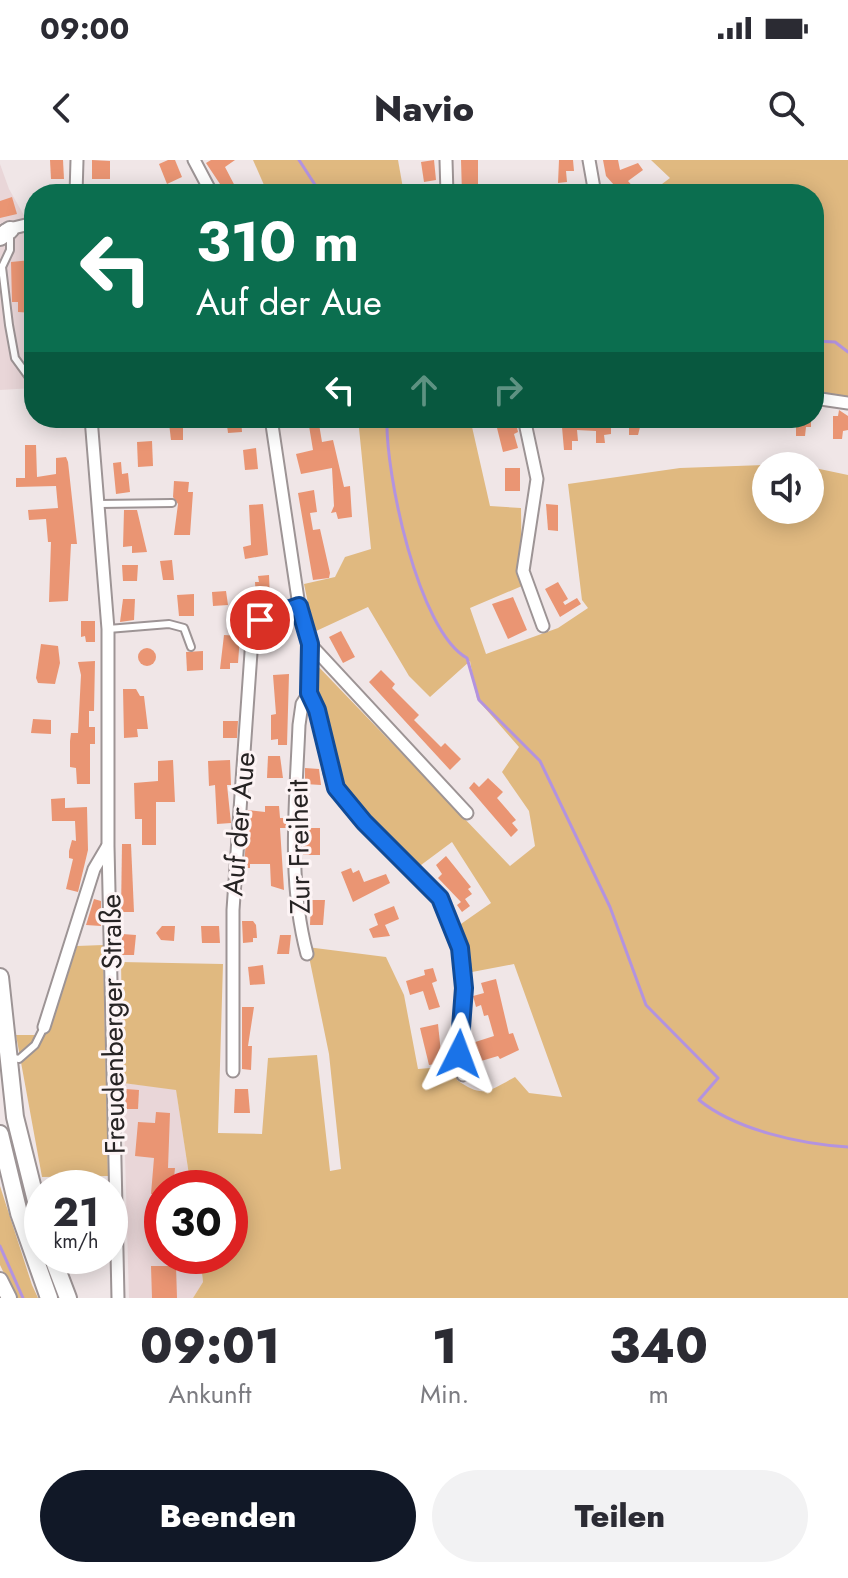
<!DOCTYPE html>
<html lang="de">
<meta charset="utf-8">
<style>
:root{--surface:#fff;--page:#f2f2f3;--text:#2b2b33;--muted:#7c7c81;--accent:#111827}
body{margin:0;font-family:Jost,sans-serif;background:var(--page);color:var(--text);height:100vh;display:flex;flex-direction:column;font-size:30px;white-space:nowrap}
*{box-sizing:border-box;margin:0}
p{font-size:26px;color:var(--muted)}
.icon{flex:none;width:44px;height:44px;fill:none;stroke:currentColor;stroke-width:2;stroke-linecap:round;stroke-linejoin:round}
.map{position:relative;height:1138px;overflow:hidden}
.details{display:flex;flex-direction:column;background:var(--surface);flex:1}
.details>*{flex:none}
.guide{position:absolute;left:24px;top:24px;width:800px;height:244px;border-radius:32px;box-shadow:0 4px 20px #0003;background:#0b6e4f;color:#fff;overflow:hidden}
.controls{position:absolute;left:752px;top:292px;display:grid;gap:16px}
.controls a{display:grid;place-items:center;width:72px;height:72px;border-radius:50%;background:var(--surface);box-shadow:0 4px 20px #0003;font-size:40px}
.speed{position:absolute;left:24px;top:1010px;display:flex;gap:16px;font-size:40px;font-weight:700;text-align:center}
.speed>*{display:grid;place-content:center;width:104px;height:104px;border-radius:50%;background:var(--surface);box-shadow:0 4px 20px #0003;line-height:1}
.speed small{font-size:20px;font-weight:400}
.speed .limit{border:12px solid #d22;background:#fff;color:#111}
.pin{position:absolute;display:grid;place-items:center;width:68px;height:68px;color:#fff;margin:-34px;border:4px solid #fff;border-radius:50%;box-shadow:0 2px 8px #0007}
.me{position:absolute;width:88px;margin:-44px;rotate:3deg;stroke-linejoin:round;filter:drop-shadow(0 0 6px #0008)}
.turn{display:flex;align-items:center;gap:28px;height:168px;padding:0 40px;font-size:36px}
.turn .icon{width:104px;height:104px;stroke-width:2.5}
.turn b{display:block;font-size:56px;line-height:68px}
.lanes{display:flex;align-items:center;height:76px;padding:0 40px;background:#0003;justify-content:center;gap:40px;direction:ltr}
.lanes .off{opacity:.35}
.eta{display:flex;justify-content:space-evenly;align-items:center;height:136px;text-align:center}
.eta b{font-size:48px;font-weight:800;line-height:56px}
.action{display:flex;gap:16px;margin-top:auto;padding:16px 40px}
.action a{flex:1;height:92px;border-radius:48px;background:var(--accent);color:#fff;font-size:32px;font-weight:800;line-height:92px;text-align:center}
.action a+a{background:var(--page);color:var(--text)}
.status{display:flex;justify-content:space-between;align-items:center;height:56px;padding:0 40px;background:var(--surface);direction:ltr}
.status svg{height:22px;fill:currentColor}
header{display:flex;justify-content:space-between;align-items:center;height:104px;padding:0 40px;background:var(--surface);font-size:36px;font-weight:800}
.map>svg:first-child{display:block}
</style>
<div class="status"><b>09:00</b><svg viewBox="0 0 49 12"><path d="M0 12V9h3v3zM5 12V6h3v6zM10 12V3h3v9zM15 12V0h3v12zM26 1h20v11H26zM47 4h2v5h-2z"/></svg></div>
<header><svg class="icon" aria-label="back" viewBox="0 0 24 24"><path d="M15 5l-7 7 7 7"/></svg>Navio<svg class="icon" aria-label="search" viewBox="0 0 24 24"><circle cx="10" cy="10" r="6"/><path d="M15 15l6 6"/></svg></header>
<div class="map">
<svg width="848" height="1138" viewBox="0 0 848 1138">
<rect width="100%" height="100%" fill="#f0e6e7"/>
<g fill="#e9d6d8">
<polygon points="0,4 9,29 34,73 34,228 0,230"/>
<polygon points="123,923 176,929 191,1028 162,1028 162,1096 200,1096 203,1122 193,1138 129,1138"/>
</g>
<g fill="#e0b980">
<polygon points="253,0 398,0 404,34 268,34"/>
<polygon points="651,0 848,0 848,237 814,233 814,34 658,34 658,27 670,18"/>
<path d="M358 258H470L490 346 521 348 522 426 470 448 486 494 558 468 588 448 582 440 568 324 680 308 792 304 804 306H766V350H810V307L848 315V1138H193L203 1122 200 1096H230V1028H191L176 930 123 923 121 802 223 804 218 973 262 974 268 898 317 895 330 1011 341 1009 329 894 307 787 386 797 404 835 418 909 455 906 457 920C483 939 489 931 515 917L529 933 562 937 514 804 472 812 458 766 491 743 452 682 417 708 338 629 313 501 510 706 535 686 529 651 502 612 519 587 477 539 470 501 430 537 409 516 368 447 314 472 304 424 335 417 345 397 371 389Z"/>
<polygon points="103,785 108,1016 42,1017 16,875 40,875 52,864 77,786"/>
<polygon points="0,1026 32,1125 38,1138 16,1138 0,1105"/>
</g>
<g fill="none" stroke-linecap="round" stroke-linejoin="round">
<g stroke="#b393df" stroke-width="3">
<polyline points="299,0 321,34"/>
<polyline points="814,181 835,182 848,192"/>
<path d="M387 258C385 312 418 471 467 498L479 540 540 601 610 747 646 845 718 918 699 940C736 970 800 984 848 987"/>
<polyline points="0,1086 23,1138"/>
</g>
</g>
<g fill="#ea9573">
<polygon points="50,0 63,0 64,19 51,19"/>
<polygon points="92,0 110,1 110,19 92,19"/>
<polygon points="168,0 175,0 182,17 167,24 159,4"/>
<polygon points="211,0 235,0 225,7 237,30 221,34 220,24 206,3"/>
<polygon points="434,0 436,20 424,22 421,2"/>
<polygon points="461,0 478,0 478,25 483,25 484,34 462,34"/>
<polygon points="559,0 573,0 574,11 566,11 567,22 558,23"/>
<polygon points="603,0 618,0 620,10 638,3 643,10 628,21 635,29 622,34 606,16"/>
<polygon points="12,37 17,54 0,58 0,41"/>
<polygon points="31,100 34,153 18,152 18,142 12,142 11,102"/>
<polygon points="839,250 848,256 848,270 843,271 842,279 833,279 833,256 838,256"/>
<polygon points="226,258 241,258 242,272 228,273"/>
<polygon points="595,258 644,258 644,267 640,267 638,275 629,275 629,266 611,267 611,274 604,275 605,283 596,283 596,271 577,270 578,281 572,281 572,290 564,290 562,267 576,266 575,260"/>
<polygon points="796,258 811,258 811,267 806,267 805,276 796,276"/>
<polygon points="169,263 183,264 183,280 171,280"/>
<polygon points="516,263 518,272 514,274 518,288 503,292 497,268"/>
<polygon points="319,264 322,282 333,280 344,327 350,326 352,357 338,359 336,352 331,353 334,346 332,308 301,314 296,294 313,290 309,266"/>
<polygon points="152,281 153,306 138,307 137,282"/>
<polygon points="25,285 36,285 37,317 56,314 56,298 66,297 68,302 77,384 71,384 68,441 49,442 51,382 48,382 46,359 29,360 28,350 58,348 56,326 16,327 16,318 25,318"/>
<polygon points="256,288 258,309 245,310 243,290"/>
<polygon points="121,302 122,314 128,313 130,332 116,334 113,303"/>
<rect x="505" y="308" width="15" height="23"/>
<polygon points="174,321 189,322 188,332 193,332 190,375 174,375 178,344 173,337"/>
<polygon points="314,330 317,352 310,353 313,370 320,369 330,413 329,418 313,420 298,333"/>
<polygon points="263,344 268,395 245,399 243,387 251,385 249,345"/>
<polygon points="546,344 558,345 558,371 548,370"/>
<polygon points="124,350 137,350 147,392 132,393 132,386 123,387"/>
<polygon points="172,400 174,420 163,420 160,401"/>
<polygon points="122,405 138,405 137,421 123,421"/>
<polygon points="269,415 270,439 256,439 255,422 259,422 258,416"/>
<polygon points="558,422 568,439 563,442 565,445 577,438 581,444 560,457 545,429"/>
<polygon points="226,431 228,445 213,446 212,432"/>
<polygon points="194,434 194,456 179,456 177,435"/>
<polygon points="513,437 527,470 508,479 492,444"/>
<polygon points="123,439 135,439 134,460 120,462"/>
<polygon points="81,461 95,461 95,482 86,482 85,476 81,477"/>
<polygon points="277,463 287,463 287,481 267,481 267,467"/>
<polygon points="341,471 355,497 343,503 329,477"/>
<polygon points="224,475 240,476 238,503 230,503 230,509 220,509"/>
<polygon points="41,484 58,486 60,503 55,524 38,523 36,518"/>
<circle cx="147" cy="497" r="9"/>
<polygon points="203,491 203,510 187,511 186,492"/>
<polygon points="95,501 94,551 89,551 89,567 95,567 95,584 90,584 90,624 77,624 76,608 70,607 70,581 71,573 78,573 81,515 78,502"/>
<polygon points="381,510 395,524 392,528 419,555 414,560 441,587 445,583 461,599 450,610 369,522"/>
<polygon points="289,514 287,585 278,585 278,579 271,580 271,555 276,554 273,515"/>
<polygon points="123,529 136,529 140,536 144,536 148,569 137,569 138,577 124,578"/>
<polygon points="33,559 51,560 51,574 31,573"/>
<polygon points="223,561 238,561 237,578 223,578"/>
<polygon points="268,596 280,596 283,618 267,618"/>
<polygon points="173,600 175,642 156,642 156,685 142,685 142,659 135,659 134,623 158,621 158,601"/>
<polygon points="230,600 231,625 227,625 231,663 217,664 215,625 209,626 208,601"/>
<polygon points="305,608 319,609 321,625 305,624"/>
<polygon points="488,618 503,632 497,638 516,660 512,663 518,670 511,677 469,628 474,622 479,627"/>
<polygon points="65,638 65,648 87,647 88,690 78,732 66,729 73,699 69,698 69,691 72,680 76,681 75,661 52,661 51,639"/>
<polygon points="265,646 279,646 280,658 286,658 286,668 280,668 284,730 271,726 270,704 250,704 250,708 244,708 248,650 265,652"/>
<polygon points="304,668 320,668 320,695 303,695"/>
<polygon points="122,684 131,684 134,752 121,752"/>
<polygon points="446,696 471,727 468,729 472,734 465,739 470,746 462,752 457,745 461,742 438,718 442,714 436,705"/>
<polygon points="351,708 353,713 359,710 364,722 386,714 390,723 353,742 341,712"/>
<polygon points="94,739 101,741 101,766 86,765"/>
<polygon points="311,740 325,740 323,765 310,765"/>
<polygon points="394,746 399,759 385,765 390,776 373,778 369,769 378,765 374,754"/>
<polygon points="242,761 253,761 256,765 257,778 253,778 253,782 243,783"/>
<polygon points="162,766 175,766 174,781 161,780 156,773"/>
<polygon points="201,766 219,766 220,783 202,783"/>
<polygon points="122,774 136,775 134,795 122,795"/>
<polygon points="280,775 291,775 289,794 277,794"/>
<polygon points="263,805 265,824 250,825 248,807"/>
<polygon points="433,808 437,821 432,823 440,847 429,850 423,831 410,835 406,821 425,815 424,810"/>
<polygon points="496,819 509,874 513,873 519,890 500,899 498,896 471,904 469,884 494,876 488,855 484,856 481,845 476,847 473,836 484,833 481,823"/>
<polygon points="242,847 254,847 248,886 252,886 251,910 242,909"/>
<polygon points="438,864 442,903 429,905 420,868"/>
<polygon points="126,929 139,930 138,949 125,949"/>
<polygon points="235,929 248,929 250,953 234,953"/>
<polygon points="156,952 170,953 168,1008 175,1008 173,1028 162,1028 162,1035 151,1034 154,998 135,996 138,962 155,963"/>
<polygon points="169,1096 180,1096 180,1106 176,1106 177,1138 152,1138 151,1106 169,1106"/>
</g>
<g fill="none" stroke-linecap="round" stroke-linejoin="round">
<defs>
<g id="service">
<polyline points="10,72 10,90 2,107 9,165 15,198 31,220"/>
<polyline points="100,344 172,343"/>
<polyline points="108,469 169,464 184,468 191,487"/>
<polyline points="9,897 19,899 35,885 44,867"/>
</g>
<g id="minor">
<polyline points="194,0 212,34"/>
<polyline points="446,0 447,34"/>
<polyline points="589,0 595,34"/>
<polyline points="76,34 77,0"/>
<polyline points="5,70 34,63"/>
<polyline points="814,238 848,243"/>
<polyline points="91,258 108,469 108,686 118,1138"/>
<polyline points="271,258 299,446 310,484 309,533 317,550 330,613 345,641 440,738 464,805 459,872 463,915"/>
<polyline points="524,258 537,319 523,411 543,466"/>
<polyline points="525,262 544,258"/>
<polyline points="310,484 467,653"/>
<path d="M307 794C287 719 296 641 299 565L302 544 309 533"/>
<polyline points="44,867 94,709 107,687"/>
<polyline points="233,911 233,750 252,478 260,460 299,446"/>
</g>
<polyline id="tertiary" points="0,1120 9,1138"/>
<g id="secondary">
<polyline points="0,77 10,70"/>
<polyline points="0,817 15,957 42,1065"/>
<polyline points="0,974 19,1053 49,1138"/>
<polyline points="52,1096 68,1138"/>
</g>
</defs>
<use href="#service" stroke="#9d9495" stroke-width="10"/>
<use href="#minor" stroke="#9d9495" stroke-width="15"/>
<use href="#tertiary" stroke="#9d9495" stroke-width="18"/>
<use href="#secondary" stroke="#9d9495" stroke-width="20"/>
<use href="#service" stroke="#fff" stroke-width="6"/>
<use href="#minor" stroke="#fff" stroke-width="11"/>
<use href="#tertiary" stroke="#fff" stroke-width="14"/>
<use href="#secondary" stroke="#fff" stroke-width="16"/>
</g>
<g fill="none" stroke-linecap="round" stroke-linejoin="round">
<defs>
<polyline id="route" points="260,460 299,446 310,484 309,533 317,550 336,628 364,662 440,738 460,788 464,828 459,894"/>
</defs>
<use href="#route" stroke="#114b97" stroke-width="20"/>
<use href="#route" stroke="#1a73e8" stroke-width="14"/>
</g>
<g text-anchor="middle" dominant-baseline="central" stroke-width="6" stroke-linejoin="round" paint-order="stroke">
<g font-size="28" fill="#262323" stroke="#fdf4f5">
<text transform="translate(239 664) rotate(-85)">Auf der Aue</text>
<text transform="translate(299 687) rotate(-91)">Zur Freiheit</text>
<text transform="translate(113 864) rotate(-91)">Freudenberger Straße</text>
</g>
</g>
</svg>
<div class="controls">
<a><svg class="icon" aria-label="sound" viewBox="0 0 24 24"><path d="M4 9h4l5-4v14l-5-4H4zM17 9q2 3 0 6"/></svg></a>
</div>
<div class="speed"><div>21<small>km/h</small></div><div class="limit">30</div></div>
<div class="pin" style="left:260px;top:460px;background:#d93025"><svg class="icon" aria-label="arrive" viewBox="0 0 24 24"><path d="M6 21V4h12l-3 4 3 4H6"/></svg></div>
<svg class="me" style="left:459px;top:894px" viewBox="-20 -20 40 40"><path d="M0-17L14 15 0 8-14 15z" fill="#1a73e8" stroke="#fff" stroke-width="4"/></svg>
<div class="guide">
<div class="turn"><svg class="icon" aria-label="left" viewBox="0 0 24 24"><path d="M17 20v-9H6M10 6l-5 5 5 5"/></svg><div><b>310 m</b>Auf der Aue</div></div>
<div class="lanes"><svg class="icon" aria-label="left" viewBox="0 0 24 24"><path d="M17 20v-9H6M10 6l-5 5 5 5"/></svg><svg class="icon off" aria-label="ahead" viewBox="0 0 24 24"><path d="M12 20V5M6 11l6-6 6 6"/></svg><svg class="icon off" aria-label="right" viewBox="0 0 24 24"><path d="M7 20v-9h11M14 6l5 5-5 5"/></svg></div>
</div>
</div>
<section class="details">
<div class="eta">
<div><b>09:01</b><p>Ankunft</p></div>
<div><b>1</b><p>Min.</p></div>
<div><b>340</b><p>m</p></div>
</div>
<div class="action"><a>Beenden</a><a>Teilen</a></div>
</section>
